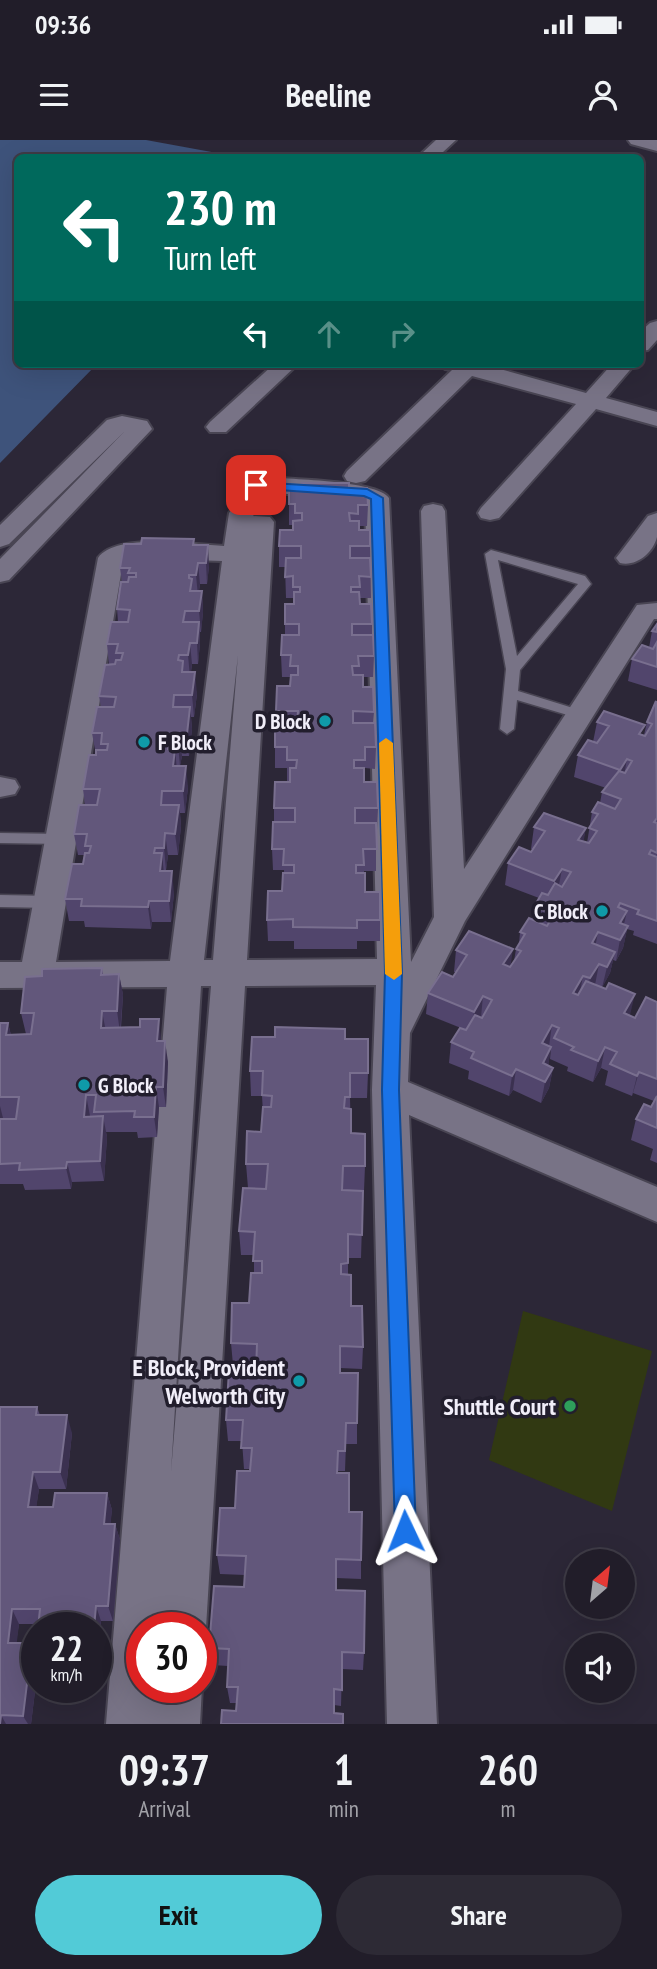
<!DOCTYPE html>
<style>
:root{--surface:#211d29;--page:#2d2a35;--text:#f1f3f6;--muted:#a2a2a8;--line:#3e3b46;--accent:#52cbd7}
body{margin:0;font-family:"PT Sans Narrow",sans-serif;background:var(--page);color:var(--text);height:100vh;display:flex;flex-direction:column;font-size:26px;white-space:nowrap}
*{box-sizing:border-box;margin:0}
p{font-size:23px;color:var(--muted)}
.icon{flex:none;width:38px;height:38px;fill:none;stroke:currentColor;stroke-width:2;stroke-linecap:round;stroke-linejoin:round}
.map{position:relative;height:1584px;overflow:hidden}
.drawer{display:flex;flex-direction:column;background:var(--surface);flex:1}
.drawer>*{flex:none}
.banner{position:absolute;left:14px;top:14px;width:630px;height:214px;border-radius:10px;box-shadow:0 7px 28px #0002,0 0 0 2px var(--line);background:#00695c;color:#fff;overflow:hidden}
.needle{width:46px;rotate:28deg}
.buttons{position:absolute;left:565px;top:1409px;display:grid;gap:14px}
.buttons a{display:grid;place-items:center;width:70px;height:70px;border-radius:50%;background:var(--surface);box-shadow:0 7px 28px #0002,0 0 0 2px var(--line);font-size:35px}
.speed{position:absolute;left:21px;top:1472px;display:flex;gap:14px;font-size:35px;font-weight:700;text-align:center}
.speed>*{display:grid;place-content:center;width:91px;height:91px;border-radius:50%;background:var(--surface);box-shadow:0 7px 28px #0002,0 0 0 2px var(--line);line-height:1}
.speed small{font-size:18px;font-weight:400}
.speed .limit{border:10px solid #d22;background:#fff;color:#111}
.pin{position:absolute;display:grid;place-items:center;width:60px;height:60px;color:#fff;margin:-30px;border-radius:14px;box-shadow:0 4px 10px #0006}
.me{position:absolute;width:77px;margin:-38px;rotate:358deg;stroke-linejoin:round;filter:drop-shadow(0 0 5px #0008)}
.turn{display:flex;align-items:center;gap:24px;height:147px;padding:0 35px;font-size:32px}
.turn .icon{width:91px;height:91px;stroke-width:2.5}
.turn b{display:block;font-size:49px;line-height:60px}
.lanes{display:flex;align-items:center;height:66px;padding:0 35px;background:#0003;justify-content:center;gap:35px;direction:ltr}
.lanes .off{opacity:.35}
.eta{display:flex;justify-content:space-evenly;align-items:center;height:119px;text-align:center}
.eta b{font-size:42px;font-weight:600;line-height:49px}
.primary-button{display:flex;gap:14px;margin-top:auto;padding:14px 35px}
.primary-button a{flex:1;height:80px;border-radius:42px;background:var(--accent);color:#111;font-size:28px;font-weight:600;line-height:80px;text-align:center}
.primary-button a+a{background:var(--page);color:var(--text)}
.status{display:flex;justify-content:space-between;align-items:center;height:49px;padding:0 35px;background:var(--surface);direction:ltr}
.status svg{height:19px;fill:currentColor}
header{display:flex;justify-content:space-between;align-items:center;height:91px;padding:0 35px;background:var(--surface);font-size:32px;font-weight:600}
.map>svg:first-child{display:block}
</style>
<div class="status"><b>09:36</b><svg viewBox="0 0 49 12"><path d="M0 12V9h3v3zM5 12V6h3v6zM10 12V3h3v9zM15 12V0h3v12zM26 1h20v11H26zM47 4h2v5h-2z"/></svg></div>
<header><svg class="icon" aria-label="menu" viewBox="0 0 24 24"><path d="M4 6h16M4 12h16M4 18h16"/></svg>Beeline<svg class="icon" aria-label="person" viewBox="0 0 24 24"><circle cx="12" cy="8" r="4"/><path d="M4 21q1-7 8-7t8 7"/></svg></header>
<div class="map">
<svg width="657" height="1584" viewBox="0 0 657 1584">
<rect width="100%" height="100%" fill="#2c2737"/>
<polygon fill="#313912" points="523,1171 652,1211 612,1371 489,1320"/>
<polygon fill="#3e537b" points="0,0 146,0 239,17 18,18 18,224 97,224 0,323"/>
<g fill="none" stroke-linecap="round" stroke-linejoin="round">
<defs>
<g id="lane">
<path d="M491 410 585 436 591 444 520 530 518 551 586 572 588 575 586 578 581 579 517 560 514 589 507 594 500 589 506 529 485 414ZM498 420 578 444 517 516Z"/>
<polygon points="0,693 62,694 69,699 62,704 0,703"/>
<polygon points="0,755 51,756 59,762 51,768 0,767"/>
</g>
<g id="street">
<polygon points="436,0 456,0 443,12 452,18 425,17 422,13"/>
<polygon points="628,0 657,0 657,11 631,4"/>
<polygon points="657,181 657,200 648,210 640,211 640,192 650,183"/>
<polygon points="274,224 298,224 226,292 210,292 206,287 210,282"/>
<polygon points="442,224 482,224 586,253 612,224 635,224 606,258 657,272 657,286 596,269 499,378 490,380 481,378 478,373 481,368 576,264 472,236 365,341 356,343 347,341 344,336 347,331 452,230 445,229"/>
<polygon points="122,276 147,281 152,289 9,440 0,442 0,419 125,291 9,404 0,407 0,385 107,280"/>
<path d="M260 337C285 339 377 340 389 358L411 822 434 777 421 371 424 366 433 364 442 366 445 371 464 729 637 465 657 463V479H654L465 781 410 893 408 942 657 1047V1082L409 975 437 1584H387L372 950 376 845 245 846 206 1488 201 1498V1488H142V1547H201V1545L202 1547 200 1584H106L167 847 0 848V822H22L98 418C116 392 195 405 224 406L229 373 238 362 241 348 244 343ZM265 352 365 361 377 819 247 820 274 382 270 377 253 376 262 364ZM131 418 222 421 170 821 56 822 123 422ZM238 515 213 820H204ZM201 846H211L171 1332Z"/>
<path d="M657 373C657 380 657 390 657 397 653 413 636 427 620 423L616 418 620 413 648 376Z"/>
<polygon points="0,637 15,640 19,647 15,654 0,657"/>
</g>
</defs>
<use href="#lane" stroke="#494553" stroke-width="3"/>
<use href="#street" stroke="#494553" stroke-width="4"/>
<use href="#lane" fill="#787386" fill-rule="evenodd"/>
<use href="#street" fill="#787386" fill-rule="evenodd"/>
</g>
<g fill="#51456c" fill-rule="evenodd">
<polygon points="289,348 349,348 368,365 367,386 359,386 359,390 370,406 371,458 359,458 360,464 372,484 372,495 374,516 373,537 363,537 363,547 374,572 373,583 376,607 375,629 365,628 365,642 378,668 377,690 376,690 376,731 364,731 364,733 365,752 380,780 380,801 357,801 357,809 294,809 294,801 268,801 267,780 282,751 284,733 284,730 273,730 272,709 274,682 274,668 287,642 287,628 275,628 275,607 276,571 290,546 290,537 282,537 281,515 285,495 285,484 293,464 293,458 286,458 285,427 279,427 279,406 293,390 293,385 289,385"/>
<polygon points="194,405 209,426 207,444 200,444 199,451 202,451 203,472 201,492 200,492 200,503 198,524 192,524 191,532 197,554 194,577 191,577 192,589 189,616 182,616 180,626 188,647 185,673 180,673 181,686 178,715 168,715 166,730 163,730 174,753 171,782 152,782 151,789 85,787 84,781 69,781 65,759 83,724 84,715 78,715 74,694 85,665 83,649 96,615 92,593 101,567 99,556 109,525 107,504 118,482 117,469 122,442 120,428"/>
<polygon points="657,484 657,550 628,541 632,519 649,508 652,491"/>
<polygon points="657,561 657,804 633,795 634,791 627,789 623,808 616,821 613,820 610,833 602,847 629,876 635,878 657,862 657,1023 650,1020 653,1009 631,1000 636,979 651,967 654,961 633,953 632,956 605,945 608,931 601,928 593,942 567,931 568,927 550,919 551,907 548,925 553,928 549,948 541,963 513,950 509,956 468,939 469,931 449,923 451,902 466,890 426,874 428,853 453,837 456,832 454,832 456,810 510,827 514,821 516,809 519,804 520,792 532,780 534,767 539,758 505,745 508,723 531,712 533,709 531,709 534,687 586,688 583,701 587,703 592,672 600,663 602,652 606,648 574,637 578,615 593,602 597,582 644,595 647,582"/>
<path d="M102 828 103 835 119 834 123 855 121 888 161 901 168 922 166 967H159L157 997 138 998 137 992H106L107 997 104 1041 72 1042 71 1049 25 1050 23 1044H0V883H8L11 895 26 894 21 873 42 836ZM3 978H17L16 979H3Z"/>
<polygon points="345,899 368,933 367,958 350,958 351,993 365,1026 364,1051 363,1051 361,1118 348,1118 348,1135 351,1166 363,1207 362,1229 340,1228 340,1233 357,1283 357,1304 346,1304 345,1331 337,1331 361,1420 361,1439 336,1438 336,1450 364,1513 363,1530 342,1529 341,1566 334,1565 236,1571 237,1563 230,1563 227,1547 228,1526 212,1525 209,1508 244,1447 245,1435 220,1434 217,1415 250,1329 244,1329 242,1301 228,1301 226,1280 256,1231 256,1226 233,1225 231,1203 249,1163 254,1133 254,1115 241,1115 239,1091 248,1048 246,1024 261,992 263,973 262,956 251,956 250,931"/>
<polygon points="0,1267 37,1267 40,1275 72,1293 66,1349 39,1349 36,1367 53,1367 107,1353 112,1370 110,1384 115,1384 120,1400 113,1481 101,1481 98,1509 96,1509 96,1488 38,1484 19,1484 16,1503 37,1535 31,1584 0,1584"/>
</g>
<g fill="#3b3150">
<polygon points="208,405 209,426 207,444 206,423"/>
<polygon points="198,423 200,444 198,456 196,435"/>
<polygon points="202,451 203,472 201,492 199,471"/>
<polygon points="199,482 200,503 198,524 197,503"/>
<polygon points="190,503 192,524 190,537 188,515"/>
<polygon points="195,532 197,554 194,577 192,555"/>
<polygon points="190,567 192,589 189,616 187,594"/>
<polygon points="180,594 182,616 180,626 178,604"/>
<polygon points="175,609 177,631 173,626"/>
<polygon points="627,619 623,641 616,652 620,630"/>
<polygon points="186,626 188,647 185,673 183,651"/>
<polygon points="179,665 181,686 178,715 175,694"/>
<polygon points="586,688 582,710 578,700"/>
<polygon points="165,693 168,715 166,730 164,708"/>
<polygon points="162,713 164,735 160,731"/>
<polygon points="562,729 558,750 550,763 554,741"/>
<polygon points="172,731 174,753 171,782 169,761"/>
<polygon points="149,761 152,782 151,789 148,767"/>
<polygon points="627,771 622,793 620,783"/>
<polygon points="628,786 623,808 616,821 620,800"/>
<polygon points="598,792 594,813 592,803"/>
<polygon points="513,809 510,830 503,824"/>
<polygon points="615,812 610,833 602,848 607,827"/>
<polygon points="599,824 595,845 586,859 590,838"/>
<polygon points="119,834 123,855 120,892 117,871"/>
<polygon points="583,836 579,857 573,853"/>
<polygon points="635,854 630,875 619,894 624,873"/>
<polygon points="483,856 481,877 472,893 474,872"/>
<polygon points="102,871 106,892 101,888"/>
<polygon points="159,879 161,900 160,922 157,901"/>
<polygon points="8,883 13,904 6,895"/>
<polygon points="552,885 549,906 542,903"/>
<polygon points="165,901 168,922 166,967 163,947"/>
<polygon points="551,907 548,928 543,923"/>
<polygon points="605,907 601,928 593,942 598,921"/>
<polygon points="553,928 549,948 541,963 545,942"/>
<polygon points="516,929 513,950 509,956 512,936"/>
<polygon points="639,932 633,953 632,956 637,936"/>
<polygon points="156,947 159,967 157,997 154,977"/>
<polygon points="86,955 90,976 88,997 84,977"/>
<polygon points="0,966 3,978 2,987 0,979"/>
<polygon points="103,976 107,997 104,1041 100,1021"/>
<polygon points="67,1022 72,1042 71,1049 66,1028"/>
<polygon points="67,1275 72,1293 66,1349 60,1332"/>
<polygon points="33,1332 39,1349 34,1384 28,1367"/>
<polygon points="107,1353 112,1370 109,1400 104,1384"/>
<polygon points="115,1384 120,1400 113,1481 108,1466"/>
<polygon points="96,1466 101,1481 98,1509 96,1503 96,1488 94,1488"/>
<polygon points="12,1469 19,1484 15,1518 8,1503"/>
<polygon points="32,1503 37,1513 37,1535 31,1584 28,1584 23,1576"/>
<polygon points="1,1575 6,1584 0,1584"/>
</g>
<g fill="#62577b" stroke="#796f8f" stroke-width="2">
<polygon points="302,343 349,343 349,348 367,348 368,365 358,365 358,374 349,373 350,381 359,381 359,390 370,390 370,406 350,406 350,418 370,418 371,437 359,436 360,447 351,447 351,452 359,452 360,464 371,464 372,484 352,484 352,495 373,495 374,516 358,516 359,526 352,526 353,535 363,535 363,547 373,547 374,572 353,571 353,583 375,583 376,607 365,607 365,620 354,620 354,628 364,628 364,642 377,642 378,668 355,668 355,683 376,683 377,709 363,709 364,725 356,725 356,733 365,733 365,752 380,752 380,780 357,780 357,788 293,787 293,779 267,780 268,751 282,751 283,733 294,733 294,725 283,725 284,709 272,709 273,682 295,682 295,668 274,668 275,642 290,642 290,628 296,628 297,620 287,620 287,607 275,607 275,583 297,583 298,571 276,571 277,546 290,546 291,535 298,535 298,526 290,526 291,515 281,515 282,495 299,495 299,484 285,484 285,464 294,464 294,452 300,452 300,447 293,447 293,436 285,437 286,418 301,418 301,406 279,406 280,390 293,390 293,381 302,380 302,373 295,373 295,364 289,364 289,348 302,348"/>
<polygon points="142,398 194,399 193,405 208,405 206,423 198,423 196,435 189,435 189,438 192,439 190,451 202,451 199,471 185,471 183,482 199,482 197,503 190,503 188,515 179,515 178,520 183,521 182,532 195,532 192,555 174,555 173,567 190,567 187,594 180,594 178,604 168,604 168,609 175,609 173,626 186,626 183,651 162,651 161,665 179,665 175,694 165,693 164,708 155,708 154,713 162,713 160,731 172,731 169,761 149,761 148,767 81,766 82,759 65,759 72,724 83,724 85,713 89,713 91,706 85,706 87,694 74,694 79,665 97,665 100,649 83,649 89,615 96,615 96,610 107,610 108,604 101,604 102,593 92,593 97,567 114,567 116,557 99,556 105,525 115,524 116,520 121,520 123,513 116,513 118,504 107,504 111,482 128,482 130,470 117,469 121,442 128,442 129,437 136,437 136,433 128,433 130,428 120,428 124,404 141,404"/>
<polygon points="657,484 657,492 652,491"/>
<polygon points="657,502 657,527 632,519 642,505 653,509"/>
<polygon points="656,561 657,678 654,682 657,683 657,713 651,710 649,714 657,717 657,781 637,774 639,770 620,763 618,767 627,771 620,783 628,786 620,800 598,792 592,803 615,812 607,827 599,824 590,838 583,836 573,853 578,855 586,841 606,849 609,843 635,854 624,873 635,878 646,857 657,862 657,939 639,932 637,936 610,924 617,912 605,907 598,921 571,910 574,907 554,898 559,888 552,885 542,903 551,907 543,923 553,928 545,942 516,929 512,936 471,918 474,912 451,902 460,888 466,890 475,875 482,878 492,860 483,856 474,872 428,853 442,832 453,837 467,815 456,810 469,791 513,809 503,824 510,827 521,811 516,809 525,794 520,792 529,778 547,786 554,774 534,767 542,753 548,755 555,743 562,747 571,732 562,729 554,741 508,723 519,707 531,712 545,691 534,687 544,673 586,688 578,700 589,703 597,691 589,688 598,674 592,672 598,662 615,669 621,659 602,652 619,631 625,633 632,621 627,619 620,630 578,615 588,600 597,603 609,586 597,582 604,571 645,585 639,594 645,596 652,584 647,582"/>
<polygon points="102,828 101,835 119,834 117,871 102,871 101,888 140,887 140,879 159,879 157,901 165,901 163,947 156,947 154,977 134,977 135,971 94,972 96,955 86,955 84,977 103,976 100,1021 67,1022 66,1028 19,1030 20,1023 0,1024 0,979 16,979 19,957 0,957 0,883 8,883 6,895 31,894 34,873 21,873 25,837 42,836 42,829"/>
<polygon points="275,887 345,889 345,899 368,899 368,933 350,933 350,957 345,957 344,968 351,969 351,993 365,994 365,1026 343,1026 342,1050 363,1051 362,1095 348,1094 348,1123 341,1124 341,1134 351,1135 351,1166 362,1166 363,1207 340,1206 340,1233 358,1233 357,1283 346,1283 345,1311 338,1311 337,1333 349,1333 349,1372 362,1372 361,1420 336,1419 336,1450 365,1451 364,1513 342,1512 342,1550 334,1549 334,1573 343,1574 343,1584 221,1584 222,1570 236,1571 238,1547 227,1547 229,1509 209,1508 214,1446 244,1447 246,1416 217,1415 220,1368 235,1368 237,1331 250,1331 252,1308 241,1308 243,1280 226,1280 229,1230 256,1231 257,1204 231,1203 232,1163 249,1163 251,1133 262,1133 262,1121 253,1121 255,1092 239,1091 243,1048 266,1049 268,1024 246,1024 247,991 261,992 263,967 271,967 272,956 262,955 263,931 250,931 252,897 275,897"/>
<polygon points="657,956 657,988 636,979 644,964 651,967"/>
<polygon points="0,1267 37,1267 36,1275 67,1275 60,1332 33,1332 28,1367 53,1367 55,1353 107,1353 104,1384 115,1384 108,1466 96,1466 94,1488 38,1488 40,1469 12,1469 8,1503 32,1503 23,1576 1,1575 0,1584"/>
</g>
<polygon fill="#1a73e8" stroke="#114b97" stroke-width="2" points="256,342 367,349 383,358 402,832 399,950 416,1391 413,1399 405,1402 398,1399 395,1391 382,950 385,832 371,359 364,356 252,348 250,345"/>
<polygon fill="#f59e0b" points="386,598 393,603 402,834 394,840 385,834 379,603"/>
<g fill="#0f9aa8" stroke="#221e2d" stroke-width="2.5">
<circle cx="325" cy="581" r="7"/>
<circle cx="144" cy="602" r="7"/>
<circle cx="602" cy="771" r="7"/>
<circle cx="84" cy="945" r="7"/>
<circle cx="299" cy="1241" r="7"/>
</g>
<circle fill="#2e9e5b" stroke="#221e2d" stroke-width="2.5" cx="570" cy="1266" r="7"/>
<g text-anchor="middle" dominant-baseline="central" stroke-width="7" stroke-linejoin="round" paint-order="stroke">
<g font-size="21" font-weight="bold" fill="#f1eef9" stroke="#221e2d" text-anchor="end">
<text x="311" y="581">D Block</text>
<text x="158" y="602" text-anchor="start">F Block</text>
<text x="588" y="771">C Block</text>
<text x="98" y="945" text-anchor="start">G Block</text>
</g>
<g font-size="24" font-weight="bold" fill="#f1eef9" stroke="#221e2d" text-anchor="end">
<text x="285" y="1227">E Block, Provident<tspan x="285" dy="28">Welworth City</tspan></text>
<text x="556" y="1266">Shuttle Court</text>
</g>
</g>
</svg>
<div class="buttons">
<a><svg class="needle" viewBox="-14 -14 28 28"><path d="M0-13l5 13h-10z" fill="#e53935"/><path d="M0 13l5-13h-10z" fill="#a2a2a8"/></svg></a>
<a><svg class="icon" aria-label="sound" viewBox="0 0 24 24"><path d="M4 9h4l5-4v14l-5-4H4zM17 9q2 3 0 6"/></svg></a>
</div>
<div class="speed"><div>22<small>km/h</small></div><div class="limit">30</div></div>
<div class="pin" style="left:256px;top:345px;background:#d93025"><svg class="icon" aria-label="arrive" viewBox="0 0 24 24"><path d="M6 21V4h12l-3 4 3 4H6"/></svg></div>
<svg class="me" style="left:405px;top:1391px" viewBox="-20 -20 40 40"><path d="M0-17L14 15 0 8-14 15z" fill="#1a73e8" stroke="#fff" stroke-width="4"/></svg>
<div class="banner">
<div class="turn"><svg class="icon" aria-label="left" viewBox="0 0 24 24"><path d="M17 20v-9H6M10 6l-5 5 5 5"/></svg><div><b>230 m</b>Turn left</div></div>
<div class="lanes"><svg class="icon" aria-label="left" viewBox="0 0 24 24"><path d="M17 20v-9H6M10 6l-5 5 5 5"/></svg><svg class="icon off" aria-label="ahead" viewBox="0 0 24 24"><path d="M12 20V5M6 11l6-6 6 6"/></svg><svg class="icon off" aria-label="right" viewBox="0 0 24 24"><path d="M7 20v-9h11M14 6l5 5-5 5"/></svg></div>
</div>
</div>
<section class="drawer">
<div class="eta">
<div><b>09:37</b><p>Arrival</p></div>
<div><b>1</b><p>min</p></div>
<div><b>260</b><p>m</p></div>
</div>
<div class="primary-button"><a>Exit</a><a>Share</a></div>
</section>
